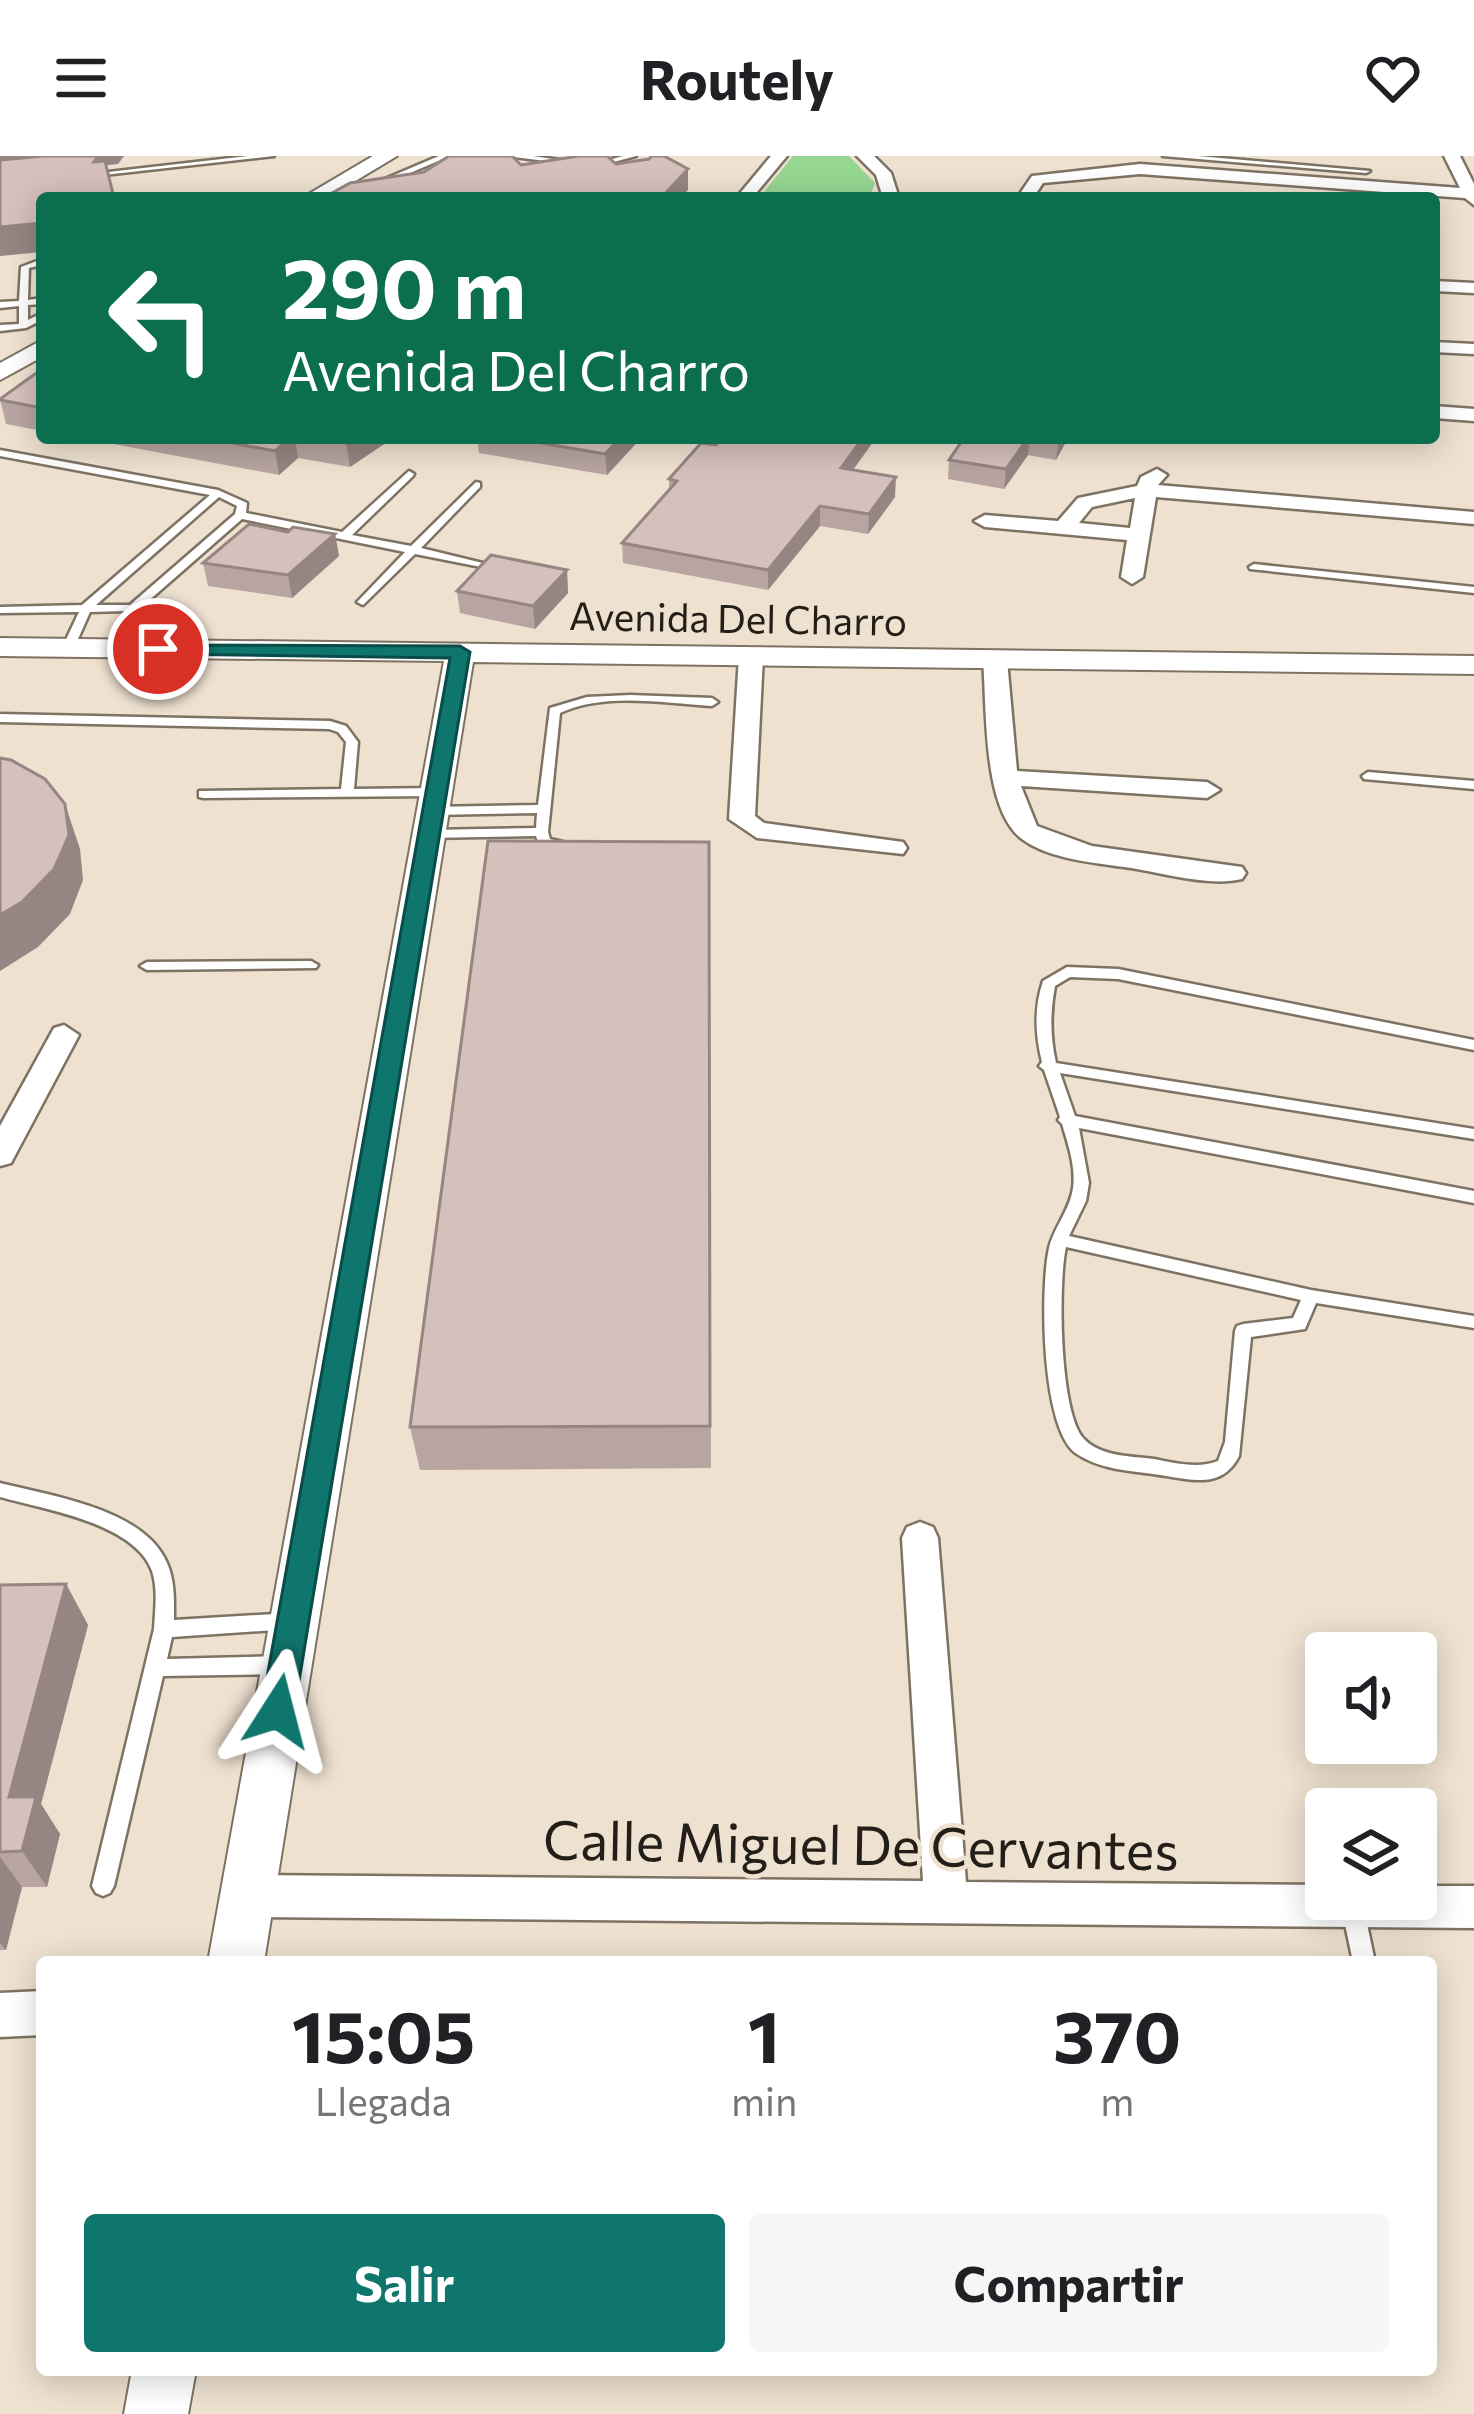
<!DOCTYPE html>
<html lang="es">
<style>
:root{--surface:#fff;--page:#f6f6f6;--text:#202124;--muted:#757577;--accent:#0f766e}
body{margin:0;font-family:Commissioner,sans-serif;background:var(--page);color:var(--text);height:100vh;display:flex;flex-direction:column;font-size:45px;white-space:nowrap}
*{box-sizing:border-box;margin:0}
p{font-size:39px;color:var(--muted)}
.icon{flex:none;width:66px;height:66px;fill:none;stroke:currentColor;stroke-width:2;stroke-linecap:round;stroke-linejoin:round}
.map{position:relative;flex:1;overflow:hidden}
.sheet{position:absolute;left:36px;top:1800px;width:1401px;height:420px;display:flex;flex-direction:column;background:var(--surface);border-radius:12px;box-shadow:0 6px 30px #0003}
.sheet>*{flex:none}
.guide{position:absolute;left:36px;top:36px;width:1404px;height:252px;border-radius:12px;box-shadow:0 6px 30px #0003;background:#0b6e4f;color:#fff;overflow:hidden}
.fabs{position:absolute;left:1305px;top:1476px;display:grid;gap:24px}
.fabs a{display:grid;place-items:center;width:132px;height:132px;border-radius:12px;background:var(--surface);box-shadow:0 6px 30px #0003;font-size:60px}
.pin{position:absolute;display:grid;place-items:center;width:102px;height:102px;color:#fff;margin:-51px;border:6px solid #fff;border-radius:50%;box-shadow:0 3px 12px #0007}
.me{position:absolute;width:132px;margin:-66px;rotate:9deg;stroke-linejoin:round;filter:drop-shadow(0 0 9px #0008)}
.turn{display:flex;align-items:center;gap:42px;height:252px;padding:0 48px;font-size:54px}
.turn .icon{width:156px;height:156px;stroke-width:2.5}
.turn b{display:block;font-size:84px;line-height:102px}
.eta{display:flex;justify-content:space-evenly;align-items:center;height:204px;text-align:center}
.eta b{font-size:72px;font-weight:700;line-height:84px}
.action{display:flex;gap:24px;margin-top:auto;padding:24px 48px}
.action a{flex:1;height:138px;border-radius:12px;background:var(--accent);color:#fff;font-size:48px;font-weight:700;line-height:138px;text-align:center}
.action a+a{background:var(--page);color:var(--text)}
header{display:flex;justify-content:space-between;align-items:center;height:156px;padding:0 48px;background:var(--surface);font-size:54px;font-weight:700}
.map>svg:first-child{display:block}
</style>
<header><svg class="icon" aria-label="menu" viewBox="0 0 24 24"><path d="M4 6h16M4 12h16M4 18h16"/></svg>Routely<svg class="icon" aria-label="heart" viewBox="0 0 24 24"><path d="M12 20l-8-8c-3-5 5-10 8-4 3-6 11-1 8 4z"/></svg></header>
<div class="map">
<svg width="1474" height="2258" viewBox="0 0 1474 2258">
<rect width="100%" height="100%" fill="#eee1d0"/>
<polygon fill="#95d692" points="793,0 849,0 875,27 869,42 759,42"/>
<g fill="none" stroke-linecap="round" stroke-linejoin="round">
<defs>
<g id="service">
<polygon points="248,0 274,0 86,21 82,19"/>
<polygon points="439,0 450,0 351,42 340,42"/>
<polygon points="506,0 533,0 573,6 569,8"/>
<polygon points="623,0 636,0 595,11 591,9"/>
<polygon points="1163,0 1198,0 1370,15 1366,17"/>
<polygon points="42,103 42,109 29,112 28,144 42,142 42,148 28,149 28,164 42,157 42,164 26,172 0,175 0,169 19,168 19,150 0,152 0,146 19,145 21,111"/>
<path d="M0 294 218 334 247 347 246 357 342 376 409 315 414 318 413 320 352 379 411 390 476 326 480 327V331L421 392 491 409 486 412 415 398 363 449 357 446 359 444 405 396 242 363 138 454 118 494 108 492 126 455 90 456 74 492 68 495 62 492 79 456 0 457V451L82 449 210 339 0 300ZM219 341 237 350 235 358 130 449H96Z"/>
<polygon points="1254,408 1474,431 1474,437 1250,413 1249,411"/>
<path d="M630 539 712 542 718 546 712 550C663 547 605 536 560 557L548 676 550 683 567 687V693L539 689 536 680 428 682 422 678 428 674 536 672 537 657 431 659 425 655 431 651 538 649 550 552 587 541Z"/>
<polygon points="0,558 330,565 346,570 358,586 354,633 435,632 441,636 435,640 203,642 199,641 199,635 341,633 346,586 338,576 329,573 0,566"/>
<polygon points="1368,616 1474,625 1474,633 1364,623 1362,620"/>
<polygon points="311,805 318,809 316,812 147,814 140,810 147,806"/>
<path d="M1067 811 1118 813 1474 884V894L1118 823 1070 821 1055 830C1050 857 1050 880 1056 907L1474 973V983L1060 917 1075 960 1474 1035V1047L1079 972 1089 1027 1086 1045 1069 1080 1311 1134 1474 1160V1172L1316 1147 1305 1173 1251 1181 1239 1300C1223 1331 1197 1325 1166 1320 1137 1315 1102 1315 1077 1298 1041 1275 1040 1132 1049 1092 1054 1071 1070 1054 1073 1032 1076 1011 1068 988 1062 968L1058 964 1060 961 1044 914 1039 910 1042 906C1035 878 1034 852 1043 825ZM1066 1091 1301 1144 1293 1162 1243 1168 1237 1170 1235 1175 1225 1286 1218 1305C1198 1313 1175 1307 1154 1303 1132 1300 1101 1301 1084 1283 1059 1258 1058 1127 1066 1091Z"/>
<path d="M0 1327C52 1340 144 1353 167 1407 175 1425 174 1445 174 1464L291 1457 298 1459 301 1465 298 1471 291 1473 172 1481 167 1503 284 1500 291 1503 294 1509 291 1515 284 1518 163 1520 114 1730 110 1737 103 1740 96 1737 92 1730 154 1473C155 1454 158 1433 152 1415 135 1367 43 1353 0 1341Z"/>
<polygon points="1353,1744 1361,1747 1364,1754 1375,1806 1353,1806 1342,1754 1345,1747"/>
</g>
<g id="minor">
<polygon points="771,0 787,0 752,42 736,42"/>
<polygon points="857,0 874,0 891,17 899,42 883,42 876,19"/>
<polygon points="1444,0 1460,0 1474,28 1474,49 1465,42 1140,18 1043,27 1033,42 1017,42 1032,20 1140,8 1460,32"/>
<polygon points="1434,125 1474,127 1474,137 1434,135"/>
<polygon points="1434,186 1474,188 1474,198 1434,196"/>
<polygon points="1434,250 1474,253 1474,265 1434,262"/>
<path d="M1157 313 1167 319 1158 329 1474 356V368L1156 341 1143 421 1132 428 1121 421 1127 384 985 371 974 365 985 359 1058 365 1078 342 1137 330 1141 321ZM1135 342 1130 372 1079 367 1092 351Z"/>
<polygon points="751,493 763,500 755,660 764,667 903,686 907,692 903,698 757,682 729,663 739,500"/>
<path d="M995 497 1007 504 1017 615 1207 626 1220 634 1207 642 1021 630 1037 670 1092 690 1242 711 1246 717 1242 723C1210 731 1163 717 1131 712 1098 707 1050 704 1022 683 982 653 987 551 983 504Z"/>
<polygon points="64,869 79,879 11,1007 0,1010 0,970 54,872"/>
<polygon points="920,1366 933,1371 938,1382 966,1726 1326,1729 1326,1743 1416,1743 1416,1730 1474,1730 1474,1772 248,1761 233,1755 227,1740 233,1725 248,1719 923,1725 902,1382 907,1371"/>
<polygon points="42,1835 42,1879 0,1881 0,1837"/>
</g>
<g id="tertiary">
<polygon points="373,0 397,0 327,42 302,42"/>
<polygon points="42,184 42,201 0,224 0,207"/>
<polygon points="0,482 1474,500 1474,518 473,506 264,1806 208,1806 444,505 0,500"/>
<polygon points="132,2214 196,2214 188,2258 124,2258"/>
</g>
</defs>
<use href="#service" stroke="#7e7263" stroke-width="5"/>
<use href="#minor" stroke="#7e7263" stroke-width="5"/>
<use href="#tertiary" stroke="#7e7263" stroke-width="4"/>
<use href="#service" fill="#fff" fill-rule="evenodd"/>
<use href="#minor" fill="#fff" fill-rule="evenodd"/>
<use href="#tertiary" fill="#fff" fill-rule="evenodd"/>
</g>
<g fill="#b8a5a1">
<polygon points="42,213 42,275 6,268 0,243"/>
<polygon points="81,282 393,282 350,311 298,302 279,319"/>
<polygon points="477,282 641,282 607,319 479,297"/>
<polygon points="964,282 1068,282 1056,304 1028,299 1004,333 948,323 949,304"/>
<polygon points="716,289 853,314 895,341 868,378 820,370 768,434 623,407 622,387 669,334 669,323"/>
<polygon points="288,376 335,378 339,400 292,442 208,430 203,407"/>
<polygon points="567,414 568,437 535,473 460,457 457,435"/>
<polygon points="709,686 711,1312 420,1314 410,1271"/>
<polygon points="66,1428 88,1469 41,1648 60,1678 47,1731 22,1731 6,1794 0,1794 0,1429"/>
</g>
<g fill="#968683">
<polygon points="0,0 124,0 118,8 0,21"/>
<polygon points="688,13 688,34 681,42 661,42"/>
<polygon points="42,67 42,96 0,100 0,71"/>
<polygon points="289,282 295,282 298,302 279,319 275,295"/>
<polygon points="353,282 393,282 350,311 346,287"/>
<polygon points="620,282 641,282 607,319 605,298"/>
<polygon points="863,282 876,282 840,332 841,312"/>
<polygon points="1028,282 1030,282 1028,299 1004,333 1006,313"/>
<polygon points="1060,282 1068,282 1056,304 1059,284"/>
<polygon points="896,321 895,341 868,378 869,358"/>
<polygon points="820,350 820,370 768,434 768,414"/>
<polygon points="335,378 339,400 292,442 288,419"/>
<polygon points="567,414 568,437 535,473 533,450"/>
<polygon points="65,648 80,693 83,724 70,758 38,791 0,815 0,759"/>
<polygon points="66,1428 88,1469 41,1648 60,1678 47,1731 22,1695 9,1641"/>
<polygon points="0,1701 22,1731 6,1794 0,1787"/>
</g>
<g fill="#d6c0bb" stroke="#968683" stroke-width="3">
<polygon points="44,0 98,0 94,6 105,5 114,42 42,42 42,67 0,71 0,4"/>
<polygon points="449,0 512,0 521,9 579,0 607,0 616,8 649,3 652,0 664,0 688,13 661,42 323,42 350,27 424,16"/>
<polygon points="42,213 42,252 0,244 0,243"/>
<polygon points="206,282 289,282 275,295"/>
<polygon points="318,282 353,282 346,287"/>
<polygon points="512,282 620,282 605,298"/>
<polygon points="723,282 863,282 841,312 896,321 869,358 820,350 768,414 622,387 677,325 669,323 701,287 716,289"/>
<polygon points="964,282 1028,282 1006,313 949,304"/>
<polygon points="249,368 288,376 293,371 335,378 288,419 203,407"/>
<polygon points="491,399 567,414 533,450 457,435"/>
<polygon points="0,602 11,604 45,623 65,648 69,679 54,713 22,746 0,759"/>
<polygon points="488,685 709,686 710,1270 410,1271"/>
<polygon points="66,1428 9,1641 36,1641 22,1695 0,1696 0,1429"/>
</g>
<polygon fill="#0f766e" stroke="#0a4d48" stroke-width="3" points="151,489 460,490 470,496 294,1555 289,1566 278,1570 266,1566 261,1555 450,502 158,498 151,497"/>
<g text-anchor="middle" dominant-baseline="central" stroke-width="9" stroke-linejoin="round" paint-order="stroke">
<g font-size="39" fill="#231e18" stroke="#eee1d0">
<text transform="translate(738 461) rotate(1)">Avenida Del Charro</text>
</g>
<g font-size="54" fill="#231e18" stroke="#eee1d0">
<text transform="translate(861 1687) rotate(1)">Calle Miguel De Cervantes</text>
</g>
</g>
</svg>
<div class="fabs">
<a><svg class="icon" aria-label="sound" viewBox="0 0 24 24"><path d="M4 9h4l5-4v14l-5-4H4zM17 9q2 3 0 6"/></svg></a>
<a><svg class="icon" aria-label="layers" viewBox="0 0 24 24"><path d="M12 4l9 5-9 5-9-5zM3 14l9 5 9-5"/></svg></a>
</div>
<div class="pin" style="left:158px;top:493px;background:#d93025"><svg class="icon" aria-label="arrive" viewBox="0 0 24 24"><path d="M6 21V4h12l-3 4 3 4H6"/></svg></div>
<svg class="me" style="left:278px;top:1555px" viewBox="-20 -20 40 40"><path d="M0-17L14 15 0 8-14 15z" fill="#0f766e" stroke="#fff" stroke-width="4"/></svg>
<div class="guide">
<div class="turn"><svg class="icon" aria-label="left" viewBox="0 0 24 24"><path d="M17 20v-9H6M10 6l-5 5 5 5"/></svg><div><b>290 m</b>Avenida Del Charro</div></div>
</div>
<section class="sheet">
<div class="eta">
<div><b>15:05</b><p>Llegada</p></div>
<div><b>1</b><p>min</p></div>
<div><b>370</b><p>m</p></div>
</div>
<div class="action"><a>Salir</a><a>Compartir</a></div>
</section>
</div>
